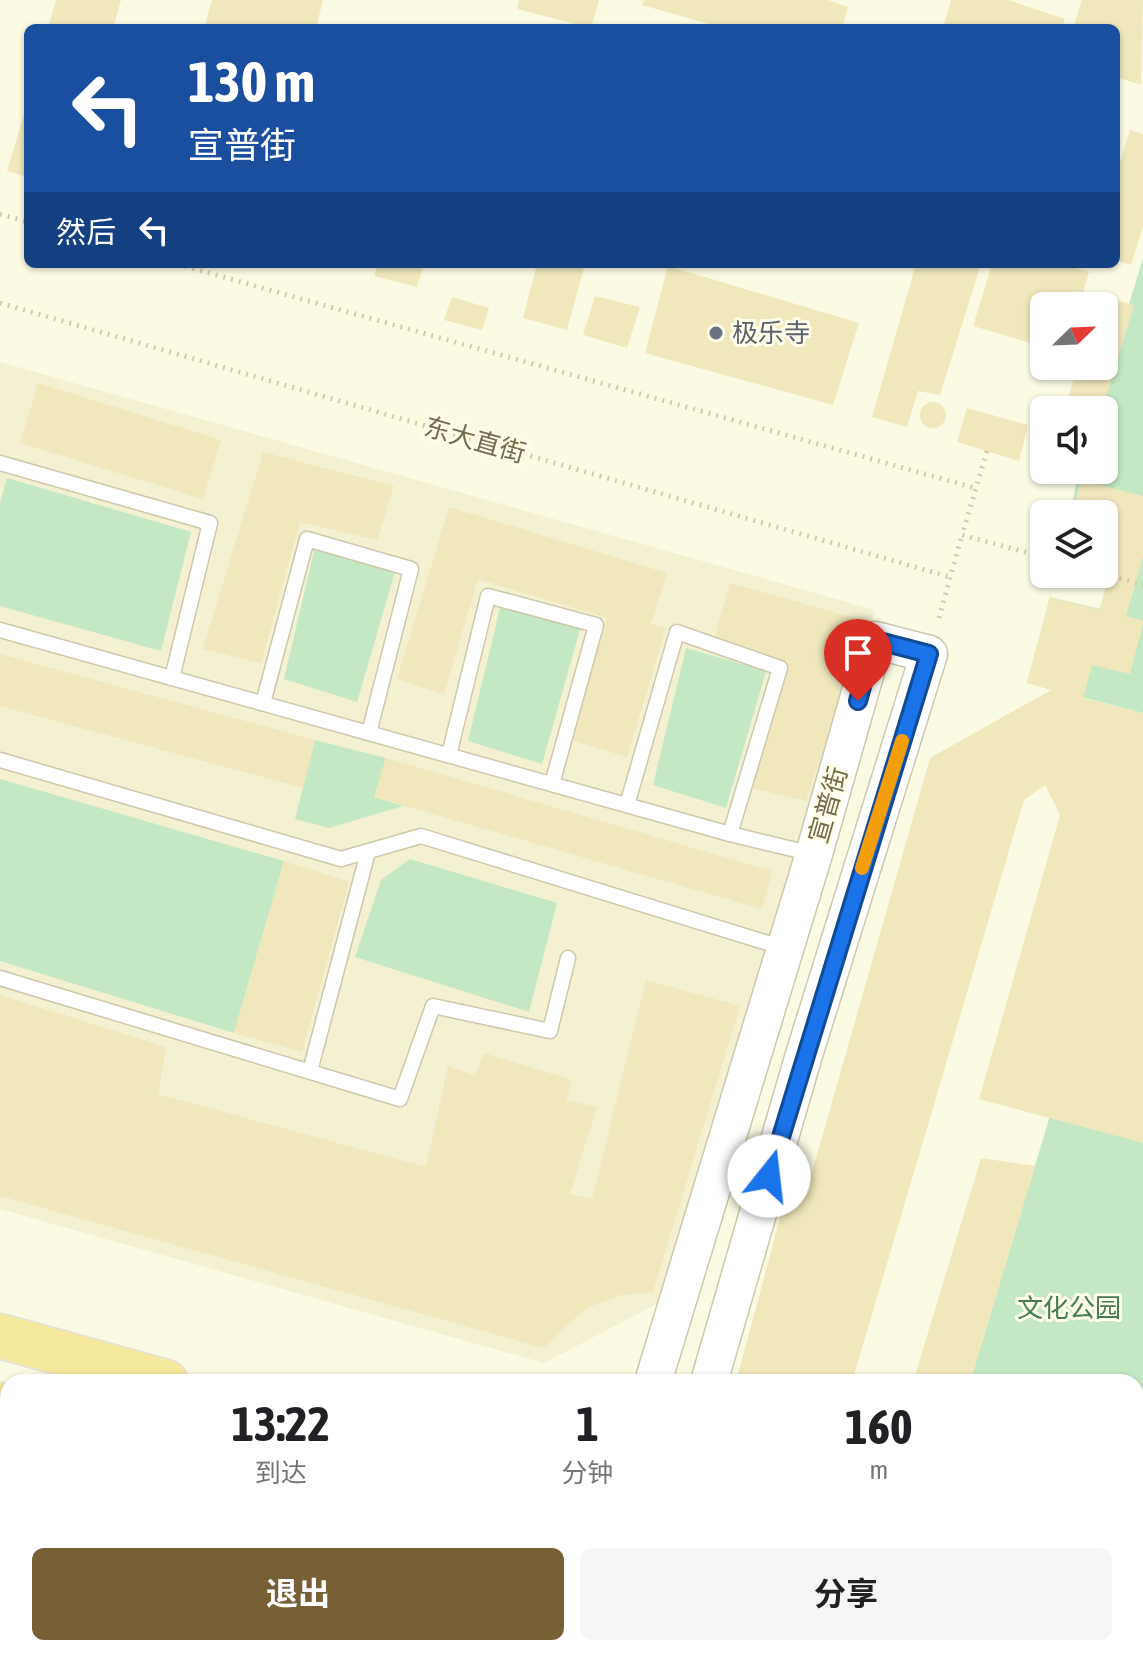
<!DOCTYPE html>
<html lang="zh">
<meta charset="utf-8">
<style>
:root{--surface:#fff;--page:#f6f6f6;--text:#202124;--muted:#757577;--accent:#776036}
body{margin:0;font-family:"Asap Condensed","Noto Sans SC",sans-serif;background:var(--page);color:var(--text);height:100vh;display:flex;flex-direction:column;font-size:30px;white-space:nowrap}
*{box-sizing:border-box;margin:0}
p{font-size:26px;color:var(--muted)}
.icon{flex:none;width:44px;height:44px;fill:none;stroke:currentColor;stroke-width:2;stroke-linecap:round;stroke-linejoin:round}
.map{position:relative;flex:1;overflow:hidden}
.panel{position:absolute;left:0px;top:1374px;width:1144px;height:282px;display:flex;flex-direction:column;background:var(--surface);border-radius:24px 24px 0 0;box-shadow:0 2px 6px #0004}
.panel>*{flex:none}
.hud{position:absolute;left:24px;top:24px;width:1096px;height:244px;border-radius:12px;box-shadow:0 2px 6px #0004;background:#1a4fa0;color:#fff;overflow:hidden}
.needle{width:52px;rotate:67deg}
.tools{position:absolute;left:1030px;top:292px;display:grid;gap:16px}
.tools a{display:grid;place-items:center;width:88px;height:88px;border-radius:12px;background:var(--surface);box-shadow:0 2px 6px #0004;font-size:40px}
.pin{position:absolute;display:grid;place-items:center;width:68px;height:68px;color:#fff;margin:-82px -34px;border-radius:50% 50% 50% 0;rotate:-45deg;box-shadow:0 0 8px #0007}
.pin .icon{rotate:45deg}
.me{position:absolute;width:88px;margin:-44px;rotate:16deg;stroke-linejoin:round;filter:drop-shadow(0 0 6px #0008)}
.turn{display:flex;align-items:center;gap:28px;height:168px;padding:0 32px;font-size:36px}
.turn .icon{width:104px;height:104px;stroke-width:2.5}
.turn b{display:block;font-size:56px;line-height:68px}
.then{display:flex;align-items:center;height:76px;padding:0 32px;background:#0003;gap:16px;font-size:30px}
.eta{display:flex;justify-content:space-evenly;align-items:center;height:136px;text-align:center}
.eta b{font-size:48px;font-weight:700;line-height:56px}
.primary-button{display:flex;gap:16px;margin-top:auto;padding:16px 32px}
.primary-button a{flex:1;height:92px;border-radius:12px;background:var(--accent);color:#fff;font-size:32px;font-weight:700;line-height:92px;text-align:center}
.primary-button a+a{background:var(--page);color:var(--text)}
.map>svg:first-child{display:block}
</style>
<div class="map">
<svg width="1143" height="1655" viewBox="0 0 1143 1655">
<rect width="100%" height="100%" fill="#fbfbe4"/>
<polygon fill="#f3f1d2" points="0,362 875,610 657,1304 544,1363 0,1209"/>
<g fill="#c3e8c3">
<polygon points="1143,258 1143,713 1027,683 1050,597 1100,609 1115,551 1104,548 1104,514 1070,514 1079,470 1104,470 1104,410 1097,410"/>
<polygon points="7,478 191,532 161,651 0,606 0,503"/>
<polygon points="316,543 397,565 357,702 284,679"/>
<polygon points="501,604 581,626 542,764 468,741"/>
<polygon points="686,648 766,671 726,808 653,785"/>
<polygon points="315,740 386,758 374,797 403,806 329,828 295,819"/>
<polygon points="1143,753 1143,1526 1136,1524 1136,1382 970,1382 1049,1119"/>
<polygon points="0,779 284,861 234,1033 0,961"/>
<polygon points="410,859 557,903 529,1012 355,957 381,880"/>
</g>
<g fill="#f0e7bc">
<polygon points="56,0 121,0 113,28 48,28"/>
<polygon points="212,0 323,0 316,28 204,28"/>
<polygon points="519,0 599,0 591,28 517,9"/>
<polygon points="644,0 828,0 848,7 842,28 723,28 642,5"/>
<polygon points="951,0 1008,0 1065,19 1062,28 943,28"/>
<polygon points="1082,0 1143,0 1141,85 1116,77 1116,28 1073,28"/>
<polygon points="27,104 28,104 28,177 7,171"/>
<polygon points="1130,130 1143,134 1143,227 1131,265 1116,260 1116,175"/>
<polygon points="378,264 424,264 417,287 374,276"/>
<polygon points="537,264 585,264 567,330 523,318"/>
<polygon points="916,264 981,264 940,395 918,391 907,427 872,417"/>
<polygon points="992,264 1062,264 1089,272 1079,306 1044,306 1044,347 973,326"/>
<polygon points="668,266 859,323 833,405 645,353"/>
<polygon points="595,296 640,307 627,348 583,335"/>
<polygon points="1101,296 1134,305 1102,410 1064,410 1078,366 1104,366 1104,306 1097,306"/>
<polygon points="452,297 489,308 482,330 444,320"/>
<polygon points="38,383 221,440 203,499 20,443"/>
<circle cx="933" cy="415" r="13"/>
<polygon points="967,408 1028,425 1019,461 957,442"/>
<polygon points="263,452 394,486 377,540 300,522 261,663 203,649"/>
<polygon points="1081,480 1143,496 1143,557 1126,616 1143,621 1143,623 1130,674 1092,665 1083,698 1143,713 1143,1143 979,1099 1060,815 1045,785 1024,800 852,1382 736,1382 790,1181 809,1183 930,758 1051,690 1027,683 1050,597 1100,610 1115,551 1104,548 1104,514 1072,514"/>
<polygon points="449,507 667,573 651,624 666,628 627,757 571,740 607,618 478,579 444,694 397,679"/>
<polygon points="730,583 865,621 806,801 749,787 789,665 713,642"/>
<polygon points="0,654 315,740 303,788 0,706"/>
<polygon points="386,758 772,871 762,909 374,797"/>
<polygon points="284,861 349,882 302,1052 234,1033"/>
<polygon points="646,980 740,1006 653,1292 621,1295 589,1307 564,1327 544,1348 0,1196 0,995 166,1047 158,1094 426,1167 448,1066 475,1075 484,1053 572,1080 566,1100 597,1107 570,1194 592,1199"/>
<polygon points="981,1158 1035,1166 970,1382 913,1382"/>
<polygon points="0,1538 8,1540 8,1648 66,1648 64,1655 0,1655 5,1613 0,1612"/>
<polygon points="107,1648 432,1648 453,1654 105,1655"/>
</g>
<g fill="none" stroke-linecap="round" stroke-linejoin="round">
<defs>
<g id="service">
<polyline points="0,463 210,523 172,678"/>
<polyline points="0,630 730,834 813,854"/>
<polyline points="263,703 307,539 411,569 369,733"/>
<polyline points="449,755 488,596 596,625 552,784"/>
<polyline points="0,760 341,859 421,836 784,948"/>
<polyline points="627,805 677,632 780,668 730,834"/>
<polyline points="0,978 400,1099 433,1006 550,1031 568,958"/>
<polyline points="310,1071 368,852"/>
</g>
<g id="minor">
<polyline points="761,1648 761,1655"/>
<polyline points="90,1655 91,1648"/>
</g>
<polyline id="tertiary" points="653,1382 814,854 875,640 929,654 803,1058 709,1382"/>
<g id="trunk">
<polyline points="0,1336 166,1382"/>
<polyline points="0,1405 8,1408"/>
<polyline points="864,1648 888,1655"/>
<polyline points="1120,1648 1143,1655"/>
</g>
</defs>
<use href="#service" stroke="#cdc8ab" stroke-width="17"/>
<use href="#minor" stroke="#cdc8ab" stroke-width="31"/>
<use href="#tertiary" stroke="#cdc8ab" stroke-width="39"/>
<use href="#trunk" stroke="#e3e1db" stroke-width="47"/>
<g stroke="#d5cba0" stroke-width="5" stroke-dasharray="2 6" stroke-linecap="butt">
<polyline points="0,214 28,222"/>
<polyline points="177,264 975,488"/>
<polyline points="0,303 950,577"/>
<polyline points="987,451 962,535 1044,557"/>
<polyline points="1104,574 1143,585"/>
<polyline points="939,618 962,535"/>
</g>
<use href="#service" stroke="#fff" stroke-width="14"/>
<use href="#minor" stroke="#fff" stroke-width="28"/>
<use href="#tertiary" stroke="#fff" stroke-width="36"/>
<use href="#trunk" stroke="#f4e89d" stroke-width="44"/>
</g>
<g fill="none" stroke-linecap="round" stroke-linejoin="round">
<defs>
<polyline id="route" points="769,1176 929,654 875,640 858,701"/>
</defs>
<use href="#route" stroke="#114b97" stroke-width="20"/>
<use href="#route" stroke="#1a73e8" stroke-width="14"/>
<polyline stroke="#f59e0b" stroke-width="14" points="862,868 902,741"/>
</g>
<circle fill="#6b7280" stroke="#fefeea" stroke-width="3" cx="716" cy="333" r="8"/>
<g text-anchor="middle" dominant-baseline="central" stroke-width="6" stroke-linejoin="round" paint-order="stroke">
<g font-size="26" fill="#5b616d" stroke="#fefeea" text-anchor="start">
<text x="732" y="333">极乐寺</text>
</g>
<g font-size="26" fill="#736a4a" stroke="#fefeea">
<text transform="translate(475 440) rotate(16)">东大直街</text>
<text transform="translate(828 805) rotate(-74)">宣普街</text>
</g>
<g font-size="26" fill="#457e4d" stroke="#fefeea">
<text x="1069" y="1308">文化公园</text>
</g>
</g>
</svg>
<div class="tools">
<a><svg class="needle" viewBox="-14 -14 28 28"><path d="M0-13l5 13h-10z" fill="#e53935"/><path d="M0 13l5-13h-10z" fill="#757577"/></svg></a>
<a><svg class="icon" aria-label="sound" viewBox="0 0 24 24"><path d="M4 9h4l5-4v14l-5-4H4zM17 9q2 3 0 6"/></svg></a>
<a><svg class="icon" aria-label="layers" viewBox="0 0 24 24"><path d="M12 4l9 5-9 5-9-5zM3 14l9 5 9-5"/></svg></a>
</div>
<div class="pin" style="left:858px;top:701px;background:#d93025"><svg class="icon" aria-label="arrive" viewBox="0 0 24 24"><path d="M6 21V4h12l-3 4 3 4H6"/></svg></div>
<svg class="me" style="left:769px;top:1176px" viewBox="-20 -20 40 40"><circle r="19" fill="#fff"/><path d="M0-13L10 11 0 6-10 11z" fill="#1a73e8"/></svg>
<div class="hud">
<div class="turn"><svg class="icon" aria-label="left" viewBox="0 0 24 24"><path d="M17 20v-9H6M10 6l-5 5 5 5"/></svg><div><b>130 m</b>宣普街</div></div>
<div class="then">然后<svg class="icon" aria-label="left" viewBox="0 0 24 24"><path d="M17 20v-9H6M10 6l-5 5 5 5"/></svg></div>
</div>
<section class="panel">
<div class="eta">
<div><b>13:22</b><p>到达</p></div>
<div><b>1</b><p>分钟</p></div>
<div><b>160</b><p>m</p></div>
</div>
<div class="primary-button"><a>退出</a><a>分享</a></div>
</section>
</div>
